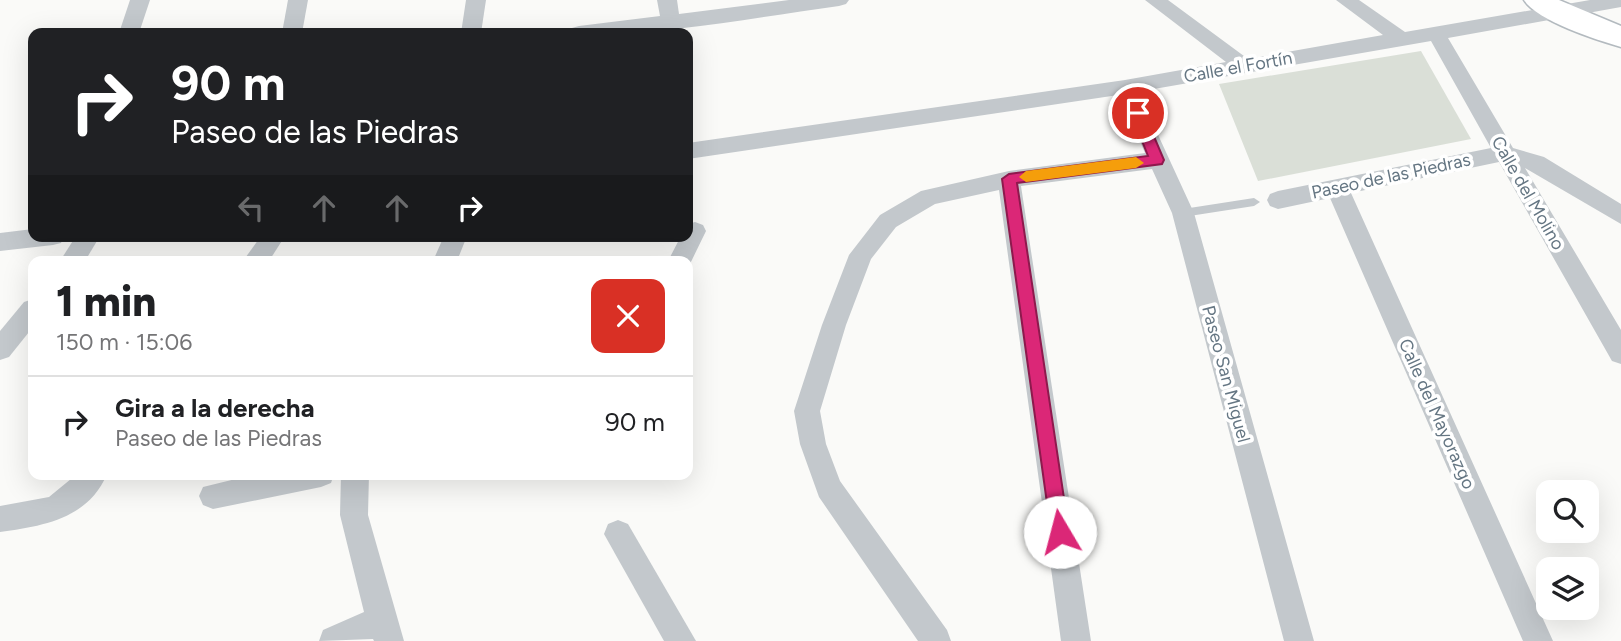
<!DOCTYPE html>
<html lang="es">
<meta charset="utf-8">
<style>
:root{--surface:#fff;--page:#f2f2f2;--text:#202124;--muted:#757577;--line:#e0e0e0}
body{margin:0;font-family:Figtree,sans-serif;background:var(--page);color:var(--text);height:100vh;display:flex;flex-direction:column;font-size:26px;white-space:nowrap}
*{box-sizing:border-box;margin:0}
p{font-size:23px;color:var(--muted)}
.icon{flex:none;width:38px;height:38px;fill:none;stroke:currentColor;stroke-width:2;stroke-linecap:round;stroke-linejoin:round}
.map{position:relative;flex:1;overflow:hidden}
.side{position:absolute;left:28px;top:256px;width:665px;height:224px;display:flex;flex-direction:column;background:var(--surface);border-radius:14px;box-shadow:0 7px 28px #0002}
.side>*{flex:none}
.hud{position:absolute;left:28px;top:28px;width:665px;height:214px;border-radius:14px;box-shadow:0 7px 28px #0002;background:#202124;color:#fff;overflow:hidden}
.controls{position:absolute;left:1536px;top:480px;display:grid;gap:14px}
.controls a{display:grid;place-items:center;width:63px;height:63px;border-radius:14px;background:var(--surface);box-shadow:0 7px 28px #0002;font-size:35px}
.pin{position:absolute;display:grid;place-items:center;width:60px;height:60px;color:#fff;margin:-30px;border:4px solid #fff;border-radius:50%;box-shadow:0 2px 7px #0007}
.me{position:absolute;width:77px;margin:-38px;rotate:352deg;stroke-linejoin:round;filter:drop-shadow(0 0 5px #0008)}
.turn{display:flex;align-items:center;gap:24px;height:147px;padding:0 28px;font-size:32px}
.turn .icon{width:91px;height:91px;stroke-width:2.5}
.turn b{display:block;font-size:49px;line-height:60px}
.lanes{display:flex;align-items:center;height:66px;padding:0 28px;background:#0003;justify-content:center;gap:35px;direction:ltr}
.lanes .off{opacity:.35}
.round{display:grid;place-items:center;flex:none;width:74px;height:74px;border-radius:14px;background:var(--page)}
.headline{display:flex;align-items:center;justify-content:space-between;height:119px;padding:0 28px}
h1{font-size:42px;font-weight:800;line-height:52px}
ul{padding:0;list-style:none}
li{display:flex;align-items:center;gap:21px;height:91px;padding:0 28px;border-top:2px solid var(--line)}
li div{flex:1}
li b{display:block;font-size:26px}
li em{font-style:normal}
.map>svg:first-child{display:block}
</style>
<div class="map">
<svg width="1621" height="641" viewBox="0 0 1621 641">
<rect width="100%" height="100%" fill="#fafaf8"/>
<polygon fill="#dadfd7" points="1421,51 1471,139 1258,181 1219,84"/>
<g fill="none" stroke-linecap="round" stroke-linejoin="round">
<defs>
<path id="secondary" d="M1524 0H1559L1621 26V47C1597 40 1537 21 1524 0Z"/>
</defs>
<use href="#secondary" stroke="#b3babf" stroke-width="3"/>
<polygon fill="#c3c8cc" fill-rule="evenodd" points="1254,198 1260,202 1254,206 1183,217 1177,213 1183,209"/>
<g fill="#c3c8cc" fill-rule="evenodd">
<polygon points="130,0 150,0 139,33 119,33"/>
<polygon points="288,0 308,0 302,33 282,33"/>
<polygon points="466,0 486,0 481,33 461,33"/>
<path d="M657 0H677L679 14 789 0H849L846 4 839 6C750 18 659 37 569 33L572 28 579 26 660 16Z"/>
<polygon points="1145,0 1168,0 1248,59 1383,35 1336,0 1359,0 1405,32 1590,0 1621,0 1621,7 1448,38 1513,148 1544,157 1621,204 1621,224 1525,168 1621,330 1621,364 1612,361 1499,162 1351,193 1553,641 1523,641 1330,198 1278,209 1270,206 1267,200 1270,194 1278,191 1491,148 1431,41 1125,94 688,159 688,143 1125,80 1226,62"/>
<polygon points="1138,105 1145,108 1148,113 1194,213 1314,641 1284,641 1172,213 1152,169 1021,186 1091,641 1061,641 999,190 935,204 896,227 871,259 846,325 820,411 826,444 840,481 947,630 951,641 918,641 819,497 800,444 794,411 822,325 849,255 880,215 921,191 1009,171 1145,153 1128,113 1131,108"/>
<polygon points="695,222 703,225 706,231 688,268 688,261 668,261 681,236 688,236 688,224"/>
<polygon points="33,229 33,236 64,236 61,243 53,245 0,251 0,233"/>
<polygon points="76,236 100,236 85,261 60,261"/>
<polygon points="261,236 285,236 269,261 243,261"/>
<polygon points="444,236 467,236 457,261 433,261"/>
<polygon points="33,299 33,327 9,357 0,360 0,331 24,302"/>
<path d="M77 474H107C88 519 43 526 0 532V506L49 497Z"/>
<polygon points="256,474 334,474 331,483 321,487 213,509 203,505 199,496 203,487"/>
<polygon points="341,474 369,474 368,515 404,641 374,641 373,639 319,641 323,630 364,612 340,515"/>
<polygon points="618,520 628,524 696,641 664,641 604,534 608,524"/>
</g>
<use href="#secondary" fill="#fff" fill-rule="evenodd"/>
</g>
<polygon fill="#db2777" stroke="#8e194d" stroke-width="2" points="1138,108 1144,113 1164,160 1162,164 1017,183 1069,532 1066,539 1060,541 1053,539 1051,532 1002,179 1009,174 1148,156 1131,113"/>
<polygon fill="#f59e0b" points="1136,157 1144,163 1136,168 1026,182 1019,177 1026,171"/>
<g text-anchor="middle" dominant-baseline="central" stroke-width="7" stroke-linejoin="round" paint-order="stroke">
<g font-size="18" fill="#657683" stroke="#fff">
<text transform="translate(1238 67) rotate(-10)">Calle el Fortín</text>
<text transform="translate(1391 176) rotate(-12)">Paseo de las Piedras</text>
<text transform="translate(1528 193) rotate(60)">Calle del Molino</text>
<text transform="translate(1226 374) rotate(75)">Paseo San Miguel</text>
<text transform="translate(1437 414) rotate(66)">Calle del Mayorazgo</text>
</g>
</g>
</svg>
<div class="controls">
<a><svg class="icon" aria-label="search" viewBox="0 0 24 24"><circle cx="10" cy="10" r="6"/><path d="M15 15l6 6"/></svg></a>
<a><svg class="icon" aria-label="layers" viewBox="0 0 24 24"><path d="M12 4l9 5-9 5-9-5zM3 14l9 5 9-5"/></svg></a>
</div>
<div class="pin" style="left:1138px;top:113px;background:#d93025"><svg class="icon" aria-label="arrive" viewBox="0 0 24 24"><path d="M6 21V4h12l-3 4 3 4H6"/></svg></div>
<svg class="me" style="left:1060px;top:532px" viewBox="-20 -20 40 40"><circle r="19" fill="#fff"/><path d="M0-13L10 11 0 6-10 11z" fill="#db2777"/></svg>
<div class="hud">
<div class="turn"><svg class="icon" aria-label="right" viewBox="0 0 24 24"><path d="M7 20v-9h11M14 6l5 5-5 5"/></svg><div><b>90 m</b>Paseo de las Piedras</div></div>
<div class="lanes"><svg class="icon off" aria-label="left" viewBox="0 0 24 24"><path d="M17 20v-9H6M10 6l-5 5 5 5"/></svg><svg class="icon off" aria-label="ahead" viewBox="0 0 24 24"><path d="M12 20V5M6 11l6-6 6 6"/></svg><svg class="icon off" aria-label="ahead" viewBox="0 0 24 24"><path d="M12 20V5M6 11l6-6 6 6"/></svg><svg class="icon" aria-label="right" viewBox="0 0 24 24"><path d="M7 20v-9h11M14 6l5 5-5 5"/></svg></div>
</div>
<section class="side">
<div class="headline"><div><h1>1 min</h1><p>150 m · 15:06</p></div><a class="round" style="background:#d93025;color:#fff"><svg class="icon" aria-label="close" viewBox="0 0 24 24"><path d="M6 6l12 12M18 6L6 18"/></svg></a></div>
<ul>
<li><svg class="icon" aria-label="right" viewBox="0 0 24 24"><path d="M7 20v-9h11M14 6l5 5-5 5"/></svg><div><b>Gira a la derecha</b><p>Paseo de las Piedras</p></div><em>90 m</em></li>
</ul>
</section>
</div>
